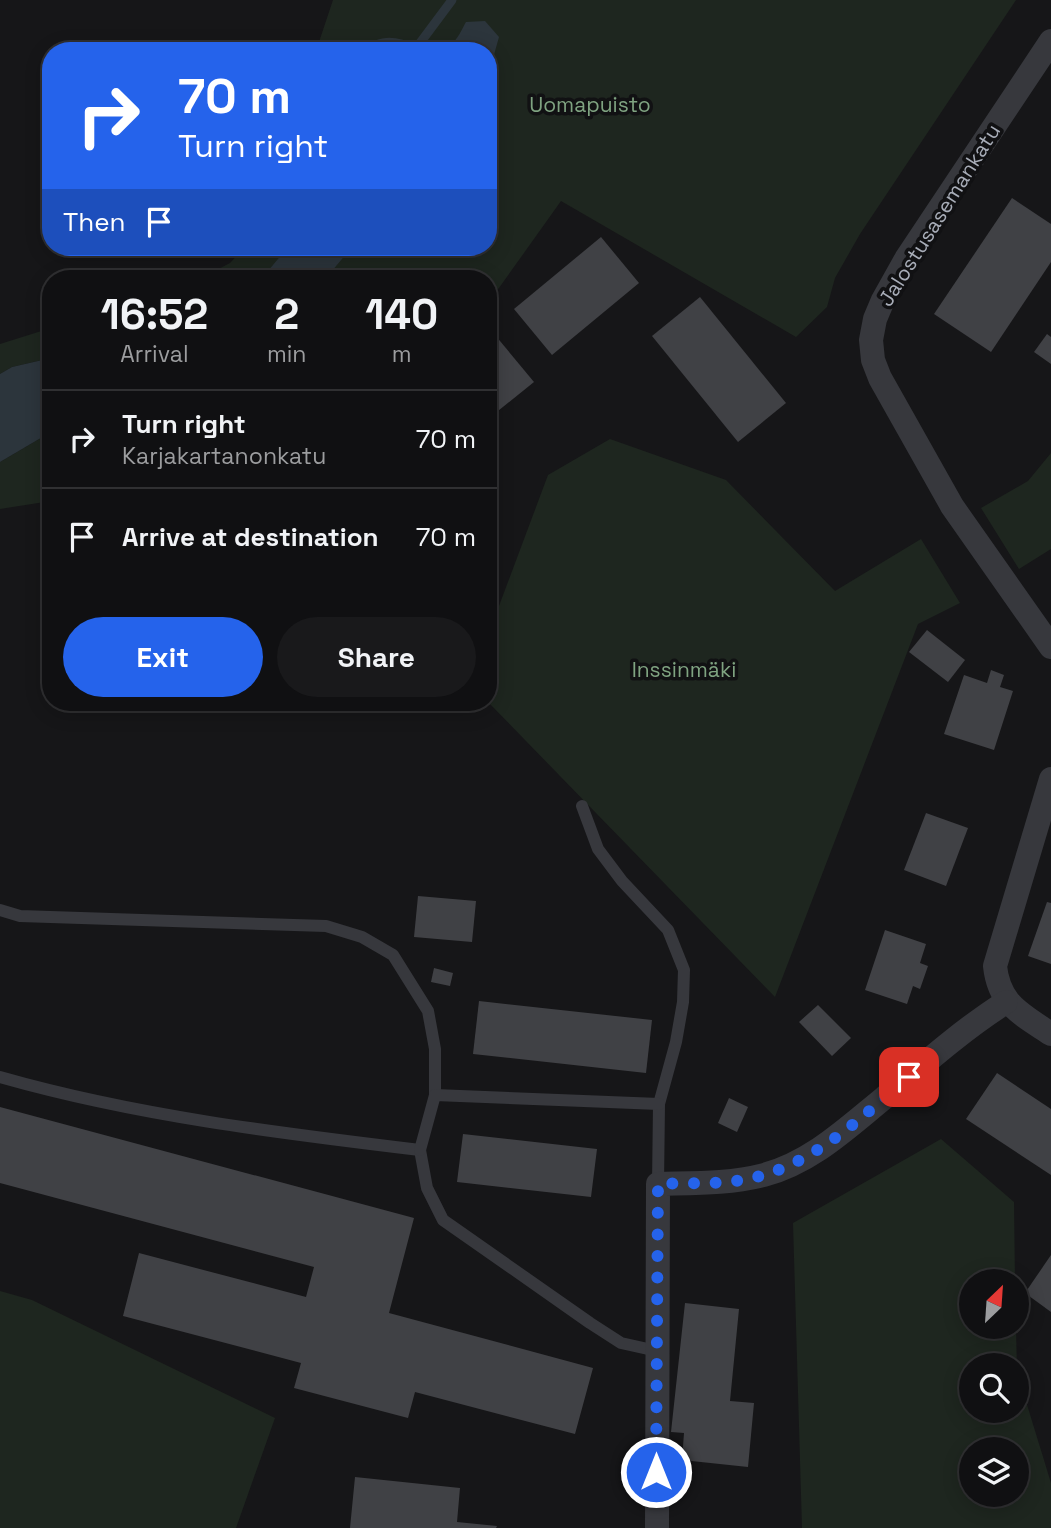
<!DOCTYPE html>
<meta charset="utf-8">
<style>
:root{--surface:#101012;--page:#19191b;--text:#f1f3f6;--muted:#9c9d9f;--line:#303032;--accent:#2563eb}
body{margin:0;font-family:"Space Grotesk",sans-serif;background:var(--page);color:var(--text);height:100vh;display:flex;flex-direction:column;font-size:26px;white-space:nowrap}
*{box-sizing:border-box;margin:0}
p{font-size:23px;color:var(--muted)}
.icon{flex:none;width:38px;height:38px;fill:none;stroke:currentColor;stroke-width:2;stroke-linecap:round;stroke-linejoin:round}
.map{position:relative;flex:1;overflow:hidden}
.drawer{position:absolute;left:42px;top:270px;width:455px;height:441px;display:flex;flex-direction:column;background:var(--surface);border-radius:28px;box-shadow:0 4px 18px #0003,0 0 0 2px var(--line)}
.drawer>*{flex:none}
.guide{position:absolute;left:42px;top:42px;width:455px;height:214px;border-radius:28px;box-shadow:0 4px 18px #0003,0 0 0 2px var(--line);background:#2563eb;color:#fff;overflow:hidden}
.needle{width:46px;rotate:25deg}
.fabs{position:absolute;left:959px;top:1269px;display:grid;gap:14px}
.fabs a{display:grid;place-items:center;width:70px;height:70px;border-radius:50%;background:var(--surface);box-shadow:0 4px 18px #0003,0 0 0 2px var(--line);font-size:35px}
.pin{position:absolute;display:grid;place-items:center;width:60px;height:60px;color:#fff;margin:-30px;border-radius:14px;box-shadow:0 4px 10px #0006}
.me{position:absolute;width:77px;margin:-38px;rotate:0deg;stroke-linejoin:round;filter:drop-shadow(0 0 5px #0008)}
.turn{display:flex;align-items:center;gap:24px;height:147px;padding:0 21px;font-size:32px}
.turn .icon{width:91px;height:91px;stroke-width:2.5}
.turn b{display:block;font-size:49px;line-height:60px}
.then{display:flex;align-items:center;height:66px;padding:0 21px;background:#0003;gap:14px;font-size:26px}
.eta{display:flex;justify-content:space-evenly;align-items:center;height:119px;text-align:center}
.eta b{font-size:42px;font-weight:700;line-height:49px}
.action{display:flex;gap:14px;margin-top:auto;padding:14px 21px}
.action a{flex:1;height:80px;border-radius:42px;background:var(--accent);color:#fff;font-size:28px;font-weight:700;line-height:80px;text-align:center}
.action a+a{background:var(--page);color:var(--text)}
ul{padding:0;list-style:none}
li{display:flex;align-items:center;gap:21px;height:98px;padding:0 21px;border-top:2px solid var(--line)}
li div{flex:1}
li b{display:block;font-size:26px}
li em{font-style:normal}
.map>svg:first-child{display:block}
</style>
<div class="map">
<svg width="1051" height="1528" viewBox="0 0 1051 1528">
<rect width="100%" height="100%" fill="#161618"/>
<g fill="#1e261f" fill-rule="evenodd">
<polygon points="333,0 1016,0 860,234 835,278 827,307 796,337 561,201 499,288 488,297 488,278 201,278 230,263 245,247 488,247 488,51 316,51"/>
<polygon points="51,328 51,358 12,367 0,374 0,344"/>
<polygon points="51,432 51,501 0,509 0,462"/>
<polygon points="610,439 726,480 835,591 921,539 960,603 918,624 775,997 488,702 488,625 493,622 548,475"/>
<polygon points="1051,453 1051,549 1019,569 981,508 1028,481"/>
<path d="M941 1139 1014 1202 1015 1281H971V1326L1016 1327 1017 1372 1051 1483V1528H802L793 1223ZM971 1365H1017V1410H971ZM971 1449H1017V1494H971Z"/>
<polygon points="0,1291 32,1300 275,1418 236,1528 0,1528"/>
</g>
<g fill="#2c353c">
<path d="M485 21 499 37 488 76V51H361C394 17 424 61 450 45 457 41 462 29 466 22Z"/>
<polygon points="288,247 352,247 326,278 255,278 268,271"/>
<polygon points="51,358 51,432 0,462 0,374 12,367"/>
</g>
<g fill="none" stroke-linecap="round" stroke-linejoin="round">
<polyline stroke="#2c353c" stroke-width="9" points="417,51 420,43 452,0"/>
</g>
<g fill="#404145">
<polygon points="1012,198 1051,224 1051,262 991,352 934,314"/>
<polygon points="601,237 639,283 552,355 514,309"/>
<polygon points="700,297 786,403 738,442 652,336"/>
<polygon points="1047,334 1051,337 1051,364 1034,352"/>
<polygon points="495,335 534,382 488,419 488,340"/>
<polygon points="927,630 965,660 948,682 909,652"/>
<polygon points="991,670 1004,675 1000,687 1013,691 994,750 944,734 964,675 987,683"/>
<polygon points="926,813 968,828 946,886 904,870"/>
<polygon points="418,896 476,901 472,942 414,937"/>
<polygon points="1047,902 1051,903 1051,964 1028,956"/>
<polygon points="885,930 926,944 920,963 928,966 920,989 913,986 907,1004 865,990"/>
<polygon points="434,968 453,973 450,986 431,982"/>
<polygon points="479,1001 652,1020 646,1073 473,1054"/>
<polygon points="818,1005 851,1038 832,1056 799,1022"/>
<polygon points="997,1073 1051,1109 1051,1175 966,1119"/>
<polygon points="729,1098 748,1107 737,1132 718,1123"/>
<polygon points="0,1107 414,1218 389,1313 593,1368 575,1434 415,1392 408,1418 294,1388 301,1363 123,1316 139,1253 306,1297 314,1267 0,1183"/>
<polygon points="463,1134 597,1149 591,1197 457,1182"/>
<polygon points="1051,1255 1051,1312 1025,1293"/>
<polygon points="685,1303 739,1309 730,1401 754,1403 748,1467 682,1460 684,1433 671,1432"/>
<polygon points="355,1477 460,1488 457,1522 497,1526 496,1528 350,1528"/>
</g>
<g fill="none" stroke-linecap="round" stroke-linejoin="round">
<g stroke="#37383d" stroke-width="12">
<polyline points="582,806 598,849 622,881 668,930 684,970 683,1002 676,1042 659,1104 658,1184"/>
<polyline points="0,910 20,916 326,926 362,937 393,955 428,1011 435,1049 435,1095"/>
<path d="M0 1077C137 1116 279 1133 420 1150L427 1188 443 1220 590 1323 621 1343 657 1351"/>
<polyline points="420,1150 435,1095 659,1104"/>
</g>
<g stroke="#37383d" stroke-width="24">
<polyline points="1051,41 906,259 883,300 875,319 871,340 873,360 880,378 952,506 1051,647"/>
<path d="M1051 779 995 966C999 1004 1021 1014 1051 1034"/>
<path d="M657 1528 658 1184C693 1183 729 1184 764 1175 812 1162 847 1128 884 1098 924 1064 962 1030 1006 1002"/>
</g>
</g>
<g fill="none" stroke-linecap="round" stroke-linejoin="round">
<path stroke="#2563eb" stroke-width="12" stroke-dasharray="0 21.6" d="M656 1472 658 1184C681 1183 705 1184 727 1182 804 1175 854 1123 909 1077"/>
</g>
<g text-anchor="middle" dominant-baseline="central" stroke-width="7" stroke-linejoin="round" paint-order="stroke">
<g font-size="21" fill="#7fa381" stroke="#111113">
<text x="590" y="104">Uomapuisto</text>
<text x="684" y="669">Inssinmäki</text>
</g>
<g font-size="21" fill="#a8adb8" stroke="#111113">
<text transform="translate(939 215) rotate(-58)">Jalostusasemankatu</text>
</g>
</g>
</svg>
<div class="fabs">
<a><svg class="needle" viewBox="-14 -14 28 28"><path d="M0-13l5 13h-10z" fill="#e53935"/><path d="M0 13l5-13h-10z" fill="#9c9d9f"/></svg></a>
<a><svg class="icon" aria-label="search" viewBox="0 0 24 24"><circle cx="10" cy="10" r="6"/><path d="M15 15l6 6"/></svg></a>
<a><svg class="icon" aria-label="layers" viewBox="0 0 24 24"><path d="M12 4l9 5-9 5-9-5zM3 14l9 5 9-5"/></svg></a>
</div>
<div class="pin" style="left:909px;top:1077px;background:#d93025"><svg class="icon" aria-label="arrive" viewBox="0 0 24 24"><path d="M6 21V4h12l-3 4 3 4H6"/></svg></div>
<svg class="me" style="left:656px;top:1472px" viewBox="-20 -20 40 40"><circle r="17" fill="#2563eb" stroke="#fff" stroke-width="3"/><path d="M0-11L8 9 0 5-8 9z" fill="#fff"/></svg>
<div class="guide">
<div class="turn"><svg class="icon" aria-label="right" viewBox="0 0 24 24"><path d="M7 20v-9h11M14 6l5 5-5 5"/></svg><div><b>70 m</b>Turn right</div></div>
<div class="then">Then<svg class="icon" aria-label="arrive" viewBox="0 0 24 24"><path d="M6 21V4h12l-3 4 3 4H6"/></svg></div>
</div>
<section class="drawer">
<div class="eta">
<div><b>16:52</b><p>Arrival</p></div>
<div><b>2</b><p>min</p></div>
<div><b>140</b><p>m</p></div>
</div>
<ul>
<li><svg class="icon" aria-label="right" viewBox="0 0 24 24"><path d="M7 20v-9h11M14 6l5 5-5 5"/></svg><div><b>Turn right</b><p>Karjakartanonkatu</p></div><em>70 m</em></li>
<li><svg class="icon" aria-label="arrive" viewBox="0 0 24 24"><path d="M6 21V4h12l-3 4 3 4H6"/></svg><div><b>Arrive at destination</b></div><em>70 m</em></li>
</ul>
<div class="action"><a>Exit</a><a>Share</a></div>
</section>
</div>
